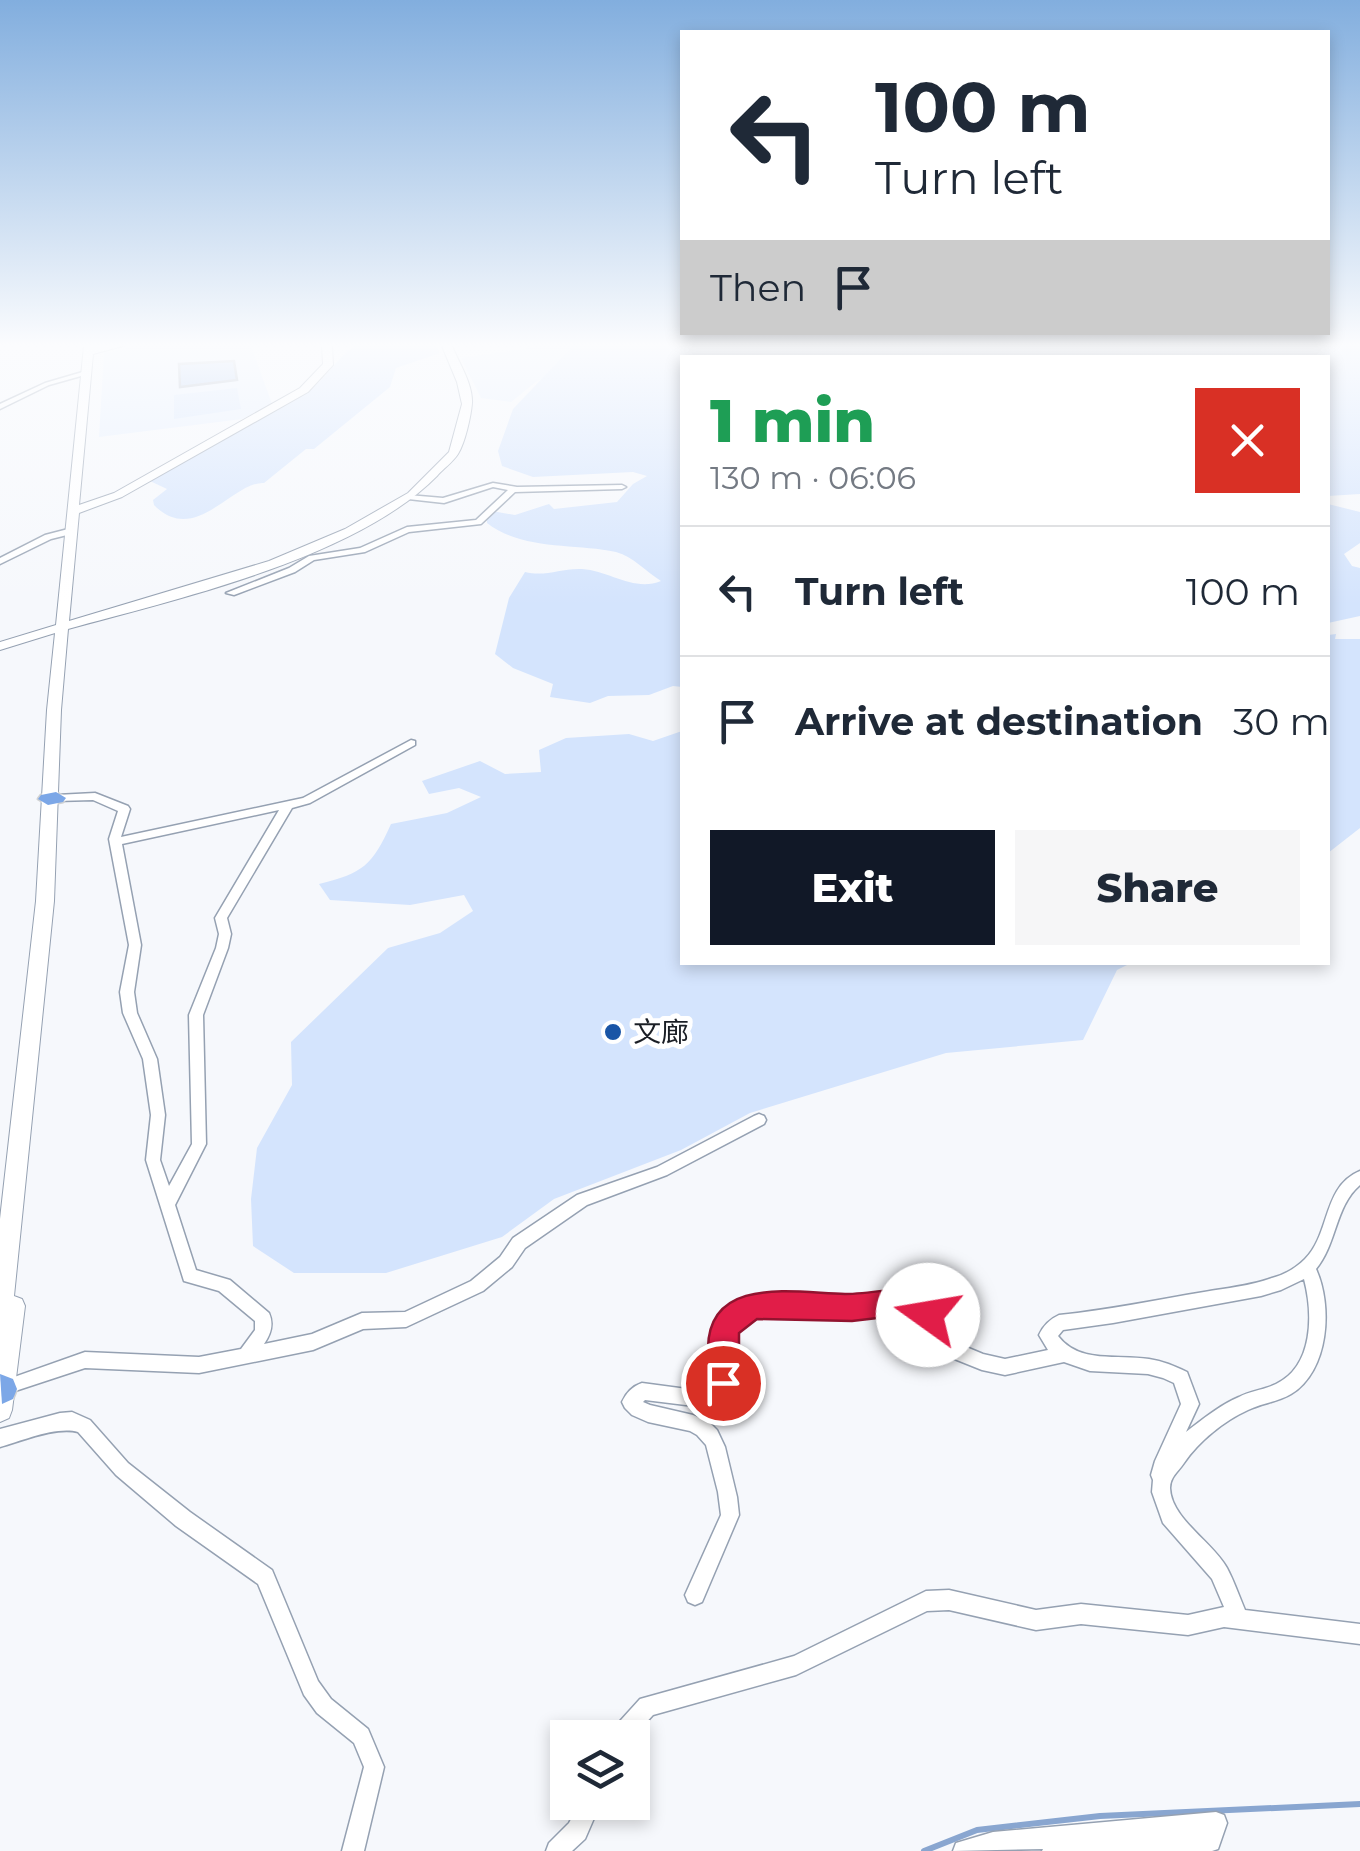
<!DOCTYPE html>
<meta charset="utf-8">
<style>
:root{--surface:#fff;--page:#f6f6f7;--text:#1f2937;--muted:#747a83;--line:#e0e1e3;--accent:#111827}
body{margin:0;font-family:Montserrat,"Noto Sans SC",sans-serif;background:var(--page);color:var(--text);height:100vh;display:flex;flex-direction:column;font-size:38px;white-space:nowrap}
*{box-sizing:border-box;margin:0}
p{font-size:32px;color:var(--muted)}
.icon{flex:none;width:55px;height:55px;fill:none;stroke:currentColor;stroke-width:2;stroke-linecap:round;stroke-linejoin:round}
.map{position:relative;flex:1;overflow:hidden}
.sheet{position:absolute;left:680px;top:355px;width:650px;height:610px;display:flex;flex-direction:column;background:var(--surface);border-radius:0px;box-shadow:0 5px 15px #0003}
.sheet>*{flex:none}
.top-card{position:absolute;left:680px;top:30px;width:650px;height:305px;border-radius:0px;box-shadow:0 5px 15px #0003;background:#fff;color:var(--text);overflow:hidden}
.fabs{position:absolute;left:550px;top:1720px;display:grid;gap:20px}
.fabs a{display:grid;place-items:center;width:100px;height:100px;border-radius:0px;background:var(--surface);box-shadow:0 5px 15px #0003;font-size:50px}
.pin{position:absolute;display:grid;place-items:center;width:85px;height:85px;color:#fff;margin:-42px;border:5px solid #fff;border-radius:50%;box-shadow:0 2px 10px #0007}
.me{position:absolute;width:110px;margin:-55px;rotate:283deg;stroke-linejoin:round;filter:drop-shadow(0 0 8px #0008)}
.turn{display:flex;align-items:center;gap:35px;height:210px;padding:0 30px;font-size:45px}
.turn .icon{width:130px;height:130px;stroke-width:2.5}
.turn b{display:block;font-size:70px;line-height:85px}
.then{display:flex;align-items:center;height:95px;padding:0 30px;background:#0003;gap:20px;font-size:38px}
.round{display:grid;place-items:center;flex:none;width:105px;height:105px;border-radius:0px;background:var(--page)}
.overview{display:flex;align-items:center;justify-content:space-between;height:170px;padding:0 30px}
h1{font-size:60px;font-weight:800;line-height:75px;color:#1e9e55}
.button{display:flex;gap:20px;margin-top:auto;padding:20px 30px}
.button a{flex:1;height:115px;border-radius:0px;background:var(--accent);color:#fff;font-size:40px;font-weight:800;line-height:115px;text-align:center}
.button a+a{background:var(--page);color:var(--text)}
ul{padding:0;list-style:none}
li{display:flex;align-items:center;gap:30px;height:130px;padding:0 30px;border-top:2px solid var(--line)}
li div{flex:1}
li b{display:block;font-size:38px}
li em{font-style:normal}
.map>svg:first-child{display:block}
</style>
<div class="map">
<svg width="1360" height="1851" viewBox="0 0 1360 1851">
<rect width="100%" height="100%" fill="#f6f8fc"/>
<g fill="#e5effe">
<polygon points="138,346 251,346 272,404 242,419 99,437 104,353"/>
<polygon points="543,346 571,346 557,372 537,381 511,402 481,398 461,358"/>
</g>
<g fill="#d4e4fd">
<path d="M354 346H436L440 353 396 368 390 387 314 449H306L264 483C233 481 195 547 154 505L153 500 167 489 150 481 306 393C326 379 335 360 354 346Z"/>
<path d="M573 346H1360V494L1328 496V358H682V687L673 686 649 695 608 696 590 703 550 697 553 684 513 668 495 654 509 598 525 572C546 577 561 568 582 569 610 571 634 592 661 581 645 571 634 557 616 552 574 543 523 551 487 523V515L492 511 515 515 549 504 554 509 617 502 633 484 647 476 633 472 533 477 502 466 498 451 513 409Z"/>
<polygon points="237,388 241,409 174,419 174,395"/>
<polygon points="1328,504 1360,512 1360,543 1344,554 1352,566 1360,568 1360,616 1328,623"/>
<polygon points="1336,634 1335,639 1360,639 1360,828 1328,853 1328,635"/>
<path d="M682 731V962L1131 963 1117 970 1083 1040 946 1053 750 1113 681 1150 554 1199 502 1237 386 1273H294L253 1246 251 1199 257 1148 292 1085 291 1042 388 948 440 933 473 911 464 895 410 905 330 900 319 884C363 873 372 866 391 824L447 813 481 797 459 788 429 794 422 781 480 761 505 774 541 772 539 750 566 738 629 734 653 741Z"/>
</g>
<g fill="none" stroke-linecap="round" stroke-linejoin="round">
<polyline stroke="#89a6d0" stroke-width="6" points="924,1851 977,1830 1100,1816 1360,1804"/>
</g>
<polygon fill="#a7c4f0" stroke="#9ca7b8" stroke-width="2.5" points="234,361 237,380 180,387 179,364"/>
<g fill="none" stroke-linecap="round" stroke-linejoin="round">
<defs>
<g id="street">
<polygon points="86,371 88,372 88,374 49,385 0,409 0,404 45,383"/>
<polygon points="493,483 517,487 622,485 626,487 622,489 515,492 481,524 409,532 365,552 314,560 295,572 234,595 226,593 289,568 309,556 360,548 407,527 476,520 508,490 493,487 444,503 408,499 404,497 408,495 443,498"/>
<polygon points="72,528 75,529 75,533 51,539 0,564 0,558 45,535"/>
<path d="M411 740 415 741V745L310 803 292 808 227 918 231 934 228 948 203 1015 206 1144 175 1205 196 1270 230 1280 269 1313C274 1324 271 1334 264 1344L312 1334 362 1313 405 1312 471 1281 500 1257 513 1238 577 1195 657 1167 754 1116 759 1114 764 1116 766 1120 764 1124 667 1175 587 1205 525 1248 512 1267 483 1291 406 1327 363 1329 313 1350 199 1373 85 1368 0 1396V1382L85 1352 199 1357 241 1349 255 1330V1321L219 1291 184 1281 146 1160 151 1115 143 1059 123 1013 120 992 129 945 109 839 118 811 93 800 56 801 50 798 56 795 95 793 128 806 130 809 121 837 303 798ZM279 810 215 918 219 934 216 948 189 1015 192 1144 169 1186 160 1160 165 1115 157 1059 137 1013 134 992 141 945 122 844Z"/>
<path d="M1360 1171V1185C1335 1206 1337 1244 1316 1269 1333 1306 1329 1371 1291 1394 1278 1402 1262 1403 1248 1410 1224 1421 1199 1441 1184 1463 1178 1472 1170 1477 1170 1488 1171 1519 1213 1542 1227 1568 1234 1581 1239 1596 1245 1610L1360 1624V1644L1224 1627 1188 1635 1081 1624 1036 1630 949 1610 927 1611 796 1675 653 1715 632 1738H608L611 1731 640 1699 794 1656 926 1591 949 1590 1036 1610 1081 1604 1188 1615 1224 1607 1212 1579 1163 1523 1152 1492 1153 1480 1151 1475 1155 1461 1181 1404 1174 1383 1163 1378 1148 1374 1090 1371 1064 1362 1005 1375 982 1370 947 1356 922 1320 905 1309 852 1315 756 1313 744 1319 732 1331V1383L721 1403 702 1407 645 1400 643 1402 650 1405 693 1415 709 1422 717 1430 725 1447 737 1497 739 1515 702 1602 695 1605 688 1602 685 1595 721 1515 718 1492 706 1445 697 1435 690 1431 648 1422 632 1415 625 1408 622 1402C626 1393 633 1386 642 1383L702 1391 710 1390 714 1382 716 1328 718 1323 732 1309 755 1299 852 1301 907 1294 934 1310 959 1344 983 1354 1005 1359 1048 1350 1039 1335C1043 1326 1050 1319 1059 1315 1108 1310 1156 1300 1204 1292 1227 1288 1250 1286 1272 1278 1284 1275 1296 1268 1305 1259 1331 1233 1322 1187 1360 1171ZM1304 1279C1313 1313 1314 1366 1276 1384 1264 1390 1250 1391 1239 1397 1220 1405 1203 1419 1186 1432L1199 1404 1187 1372C1174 1366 1163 1361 1149 1359 1117 1354 1079 1364 1058 1336L1063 1330 1113 1323 1261 1296 1281 1290Z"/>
<path d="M72 1412 90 1420 128 1463 190 1512 272 1570 318 1681 331 1699 368 1729 384 1767 364 1851H342L364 1767 354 1743 317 1713 304 1695 258 1584 176 1526 116 1475 78 1432C56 1426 22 1441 0 1447V1429L60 1413Z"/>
<polygon points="580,1802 601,1802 585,1839 572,1851 546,1851 549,1843 569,1823"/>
<polygon points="1216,1812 1224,1815 1227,1823 1218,1849 1212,1851 1042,1851 1043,1849 953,1851 956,1843 993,1832"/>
</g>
<path id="secondary" d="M84 346H123L93 354 79 505 114 493 300 388 323 364 322 346H332L333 365 308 392 122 497 79 513 69 621 269 561 345 529 408 493 449 452 462 404 457 382 442 346H452C459 363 473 384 472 403 471 416 465 443 458 454 453 462 443 469 437 476 356 558 178 599 68 629L61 710 54 901 14 1296 22 1299 25 1306 12 1410 9 1418 0 1422V1219L36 901 47 710 55 633 0 650V642L56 625Z"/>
<g id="highway">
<polygon points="56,792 66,798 63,802 48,805 38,799 41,795"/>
<polygon points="0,1374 13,1379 17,1389 13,1399 2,1404"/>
</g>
</defs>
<use href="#street" stroke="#95a1b2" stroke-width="3"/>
<use href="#secondary" stroke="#95a1b2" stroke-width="2"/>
<use href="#highway" stroke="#d1d2d3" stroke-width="3"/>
<use href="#street" fill="#fff" fill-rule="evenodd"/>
<use href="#secondary" fill="#fff" fill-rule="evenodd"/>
<use href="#highway" fill="#7ca7e7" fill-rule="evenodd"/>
</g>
<linearGradient id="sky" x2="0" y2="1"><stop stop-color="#82aede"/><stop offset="0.57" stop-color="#fbfcfe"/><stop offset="1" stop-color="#fbfcfe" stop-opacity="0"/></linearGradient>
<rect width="1360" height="605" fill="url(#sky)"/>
<path fill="#e11d48" stroke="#92132f" stroke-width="2.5" d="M906 1288 939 1306 943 1315 939 1325 928 1329 903 1315 852 1321 757 1319 739 1333V1383L734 1394 723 1398 712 1394C706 1379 708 1364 708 1348 709 1275 794 1293 845 1294 865 1294 886 1290 906 1288Z"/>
<circle fill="#1a55a6" stroke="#fff" stroke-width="4" cx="613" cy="1032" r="10"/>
<g text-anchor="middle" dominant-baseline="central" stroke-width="10" stroke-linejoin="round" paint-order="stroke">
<g font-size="28" fill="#1a1e25" stroke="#fff" text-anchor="start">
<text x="633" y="1032">文廊</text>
</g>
</g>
</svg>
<div class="fabs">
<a><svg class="icon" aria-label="layers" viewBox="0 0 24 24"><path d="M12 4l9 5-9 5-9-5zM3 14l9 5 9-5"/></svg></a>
</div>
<div class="pin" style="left:723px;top:1383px;background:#d93025"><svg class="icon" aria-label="arrive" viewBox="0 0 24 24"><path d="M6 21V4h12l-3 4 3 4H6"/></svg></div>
<svg class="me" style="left:928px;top:1315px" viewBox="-20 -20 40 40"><circle r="19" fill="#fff"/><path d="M0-13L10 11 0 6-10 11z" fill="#e11d48"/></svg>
<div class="top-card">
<div class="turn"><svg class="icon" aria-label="left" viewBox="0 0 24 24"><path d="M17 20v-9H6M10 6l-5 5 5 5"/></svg><div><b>100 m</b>Turn left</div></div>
<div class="then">Then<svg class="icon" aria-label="arrive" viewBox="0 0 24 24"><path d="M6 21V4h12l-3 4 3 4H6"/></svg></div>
</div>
<section class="sheet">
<div class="overview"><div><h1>1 min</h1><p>130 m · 06:06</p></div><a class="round" style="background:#d93025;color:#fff"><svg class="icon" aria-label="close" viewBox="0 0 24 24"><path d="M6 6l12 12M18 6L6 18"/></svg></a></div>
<ul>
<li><svg class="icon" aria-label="left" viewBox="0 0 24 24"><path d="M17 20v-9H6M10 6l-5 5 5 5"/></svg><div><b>Turn left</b></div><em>100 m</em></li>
<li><svg class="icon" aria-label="arrive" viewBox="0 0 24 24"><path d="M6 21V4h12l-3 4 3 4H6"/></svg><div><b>Arrive at destination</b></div><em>30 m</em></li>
</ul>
<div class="button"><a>Exit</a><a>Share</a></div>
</section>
</div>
